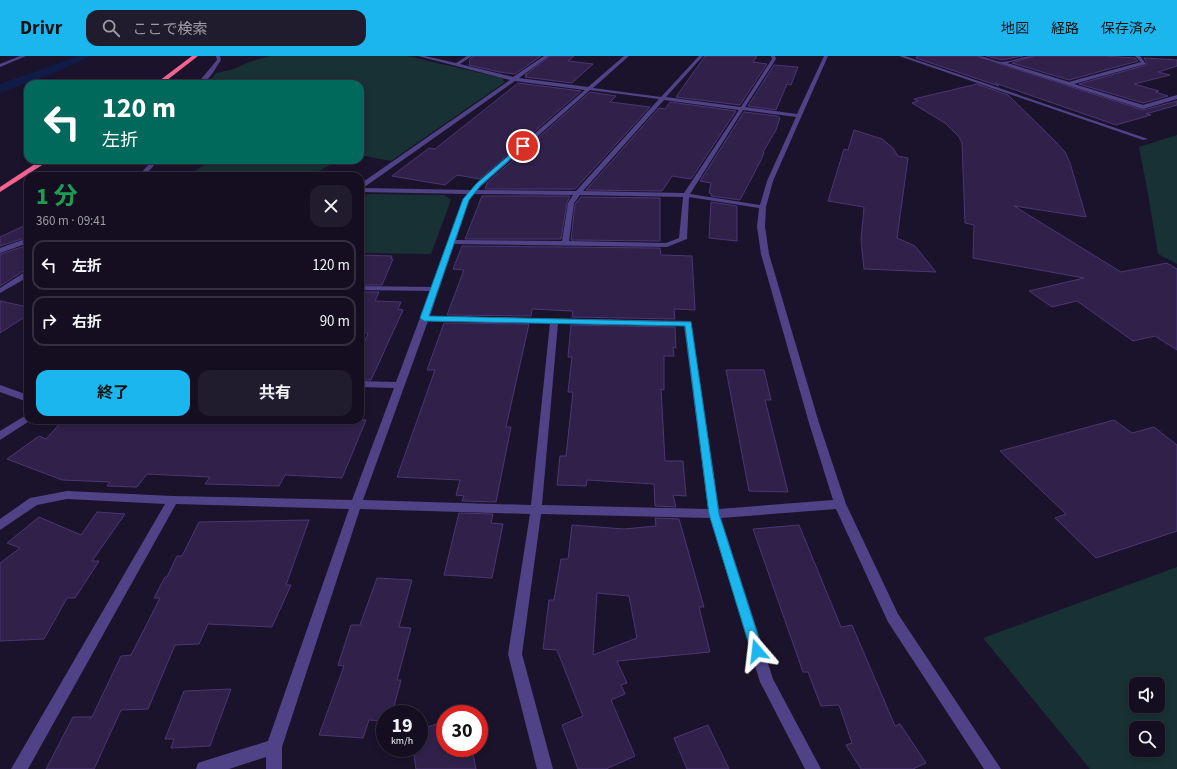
<!DOCTYPE html>
<html lang="ja">
<meta charset="utf-8">
<style>
:root{--surface:#140e20;--page:#211c2d;--text:#f1f3f6;--muted:#9d9ca5;--line:#332e3e;--accent:#1bb6ee}
body{margin:0;font-family:"Source Sans 3","Noto Sans JP",sans-serif;background:var(--page);color:var(--text);height:100vh;display:flex;flex-direction:column;font-size:15px;white-space:nowrap}
*{box-sizing:border-box;margin:0}
p{font-size:13px;color:var(--muted)}
.icon{flex:none;width:22px;height:22px;fill:none;stroke:currentColor;stroke-width:2;stroke-linecap:round;stroke-linejoin:round}
.map{position:relative;flex:1;overflow:hidden}
.drawer{position:absolute;left:24px;top:116px;width:340px;height:252px;display:flex;flex-direction:column;background:var(--surface);border-radius:12px;box-shadow:0 2px 6px #0003,0 0 0 1px var(--line)}
.drawer>*{flex:none}
.banner{position:absolute;left:24px;top:24px;width:340px;height:84px;border-radius:12px;box-shadow:0 2px 6px #0003,0 0 0 1px var(--line);background:#00695c;color:#fff;overflow:hidden}
.buttons{position:absolute;left:1129px;top:621px;display:grid;gap:8px}
.buttons a{display:grid;place-items:center;width:36px;height:36px;border-radius:8px;background:var(--surface);box-shadow:0 2px 6px #0003,0 0 0 1px var(--line);font-size:20px}
.speed{position:absolute;left:376px;top:649px;display:flex;gap:8px;font-size:20px;font-weight:700;text-align:center}
.speed>*{display:grid;place-content:center;width:52px;height:52px;border-radius:50%;background:var(--surface);box-shadow:0 2px 6px #0003,0 0 0 1px var(--line);line-height:1}
.speed small{font-size:10px;font-weight:400}
.speed .limit{border:6px solid #d22;background:#fff;color:#111}
.pin{position:absolute;display:grid;place-items:center;width:34px;height:34px;color:#fff;margin:-17px;border:2px solid #fff;border-radius:50%;box-shadow:0 1px 4px #0007}
.me{position:absolute;width:44px;margin:-22px;rotate:343deg;stroke-linejoin:round;filter:drop-shadow(0 0 3px #0008)}
.turn{display:flex;align-items:center;gap:14px;height:84px;padding:0 12px;font-size:18px}
.turn .icon{width:52px;height:52px;stroke-width:2.5}
.turn b{display:block;font-size:28px;line-height:34px}
.round{display:grid;place-items:center;flex:none;width:42px;height:42px;border-radius:12px;background:var(--page)}
.headline{display:flex;align-items:center;justify-content:space-between;height:68px;padding:0 12px}
h1{font-size:24px;font-weight:700;line-height:30px;color:#1e9e55}
.action{display:flex;gap:8px;margin-top:auto;padding:8px 12px}
.action a{flex:1;height:46px;border-radius:12px;background:var(--accent);color:#111;font-size:16px;font-weight:700;line-height:46px;text-align:center}
.action a+a{background:var(--page);color:var(--text)}
ul{padding:0;list-style:none}
li{display:flex;align-items:center;gap:12px;height:50px;margin:0 8px 6px;padding:0 4px;border:2px solid var(--line);border-radius:12px}
li div{flex:1}
li b{display:block;font-size:15px}
li em{font-style:normal}
header{display:flex;align-items:center;gap:24px;box-sizing:border-box;height:56px;padding:0 20px;background:var(--accent);color:#111}
header strong{font-size:19px}
nav{display:flex;gap:22px;margin-inline-start:auto;font-size:14px}
.search{width:280px;height:36px;background:var(--page);display:flex;align-items:center;gap:10px;box-sizing:border-box;padding:0 14px;border-radius:12px;color:var(--muted);font-size:15px}
.map>svg:first-child{display:block}
</style>
<header>
<strong>Drivr</strong>
<div class="search"><svg class="icon" aria-label="search" viewBox="0 0 24 24"><circle cx="10" cy="10" r="6"/><path d="M15 15l6 6"/></svg>ここで検索</div>
<nav><a>地図</a><a>経路</a><a>保存済み</a></nav>
</header>
<div class="map">
<svg width="1177" height="713" viewBox="0 0 1177 713">
<rect width="100%" height="100%" fill="#1b132b"/>
<g fill="#173134" fill-rule="evenodd">
<polygon points="270,0 407,0 502,22 505,26 391,105 360,99 360,28 207,28 216,17 234,13 249,6"/>
<polygon points="1177,79 1177,208 1158,198 1148,138 1139,91"/>
<polygon points="212,104 340,104 309,120 187,120"/>
<polygon points="366,138 444,139 451,144 431,198 360,197 360,139"/>
<path d="M1177 511V713H1090L983 582ZM1136 628H1158V650H1136ZM1136 672H1158V694H1136Z"/>
</g>
<polygon fill="#101b47" points="79,0 91,0 54,17 0,37 0,28"/>
<g fill="#30214a" stroke="#4c3574" fill-rule="evenodd">
<polygon points="473,0 541,0 515,18 499,16 469,9 470,3"/>
<polygon points="550,0 574,0 568,5 593,8 572,27 525,21 527,19 525,19"/>
<polygon points="705,0 757,0 753,6 767,8 740,49 676,41"/>
<polygon points="917,0 976,0 1143,54 1177,45 1177,49 1146,58 1151,59 1116,69 995,27 999,30 916,2"/>
<polygon points="986,0 1023,0 1002,4"/>
<polygon points="1034,0 1104,0 1135,2 1138,5 1069,24 1012,7"/>
<polygon points="1144,2 1177,4 1177,10 1158,16 1170,19 1134,28 1159,35 1155,36 1168,40 1143,47 1079,28 1146,9 1147,7"/>
<polygon points="774,9 798,11 791,29 787,28 776,54 748,50"/>
<polygon points="518,27 581,35 480,123 457,119 445,129 392,120 429,92 435,93"/>
<polygon points="977,28 1008,39 1054,84 1065,96 1070,107 1086,161 1014,150 1121,216 1167,207 1177,213 1177,294 1155,280 1133,285 1077,245 1052,251 1029,235 1084,222 973,202 974,169 965,167 962,87 959,81 945,67 912,47 918,45 914,43"/>
<polygon points="590,36 616,40 610,46 650,51 575,133 485,133 487,127"/>
<polygon points="670,46 736,55 691,123 672,120 662,135 586,134 659,52 665,53"/>
<polygon points="744,56 777,60 780,62 776,74 763,96 764,97 761,104 740,144 711,140 712,138 709,137 711,127 700,125"/>
<polygon points="854,74 882,83 893,92 898,100 908,102 897,182 915,190 936,216 864,213 861,184 864,151 828,145 844,93 848,94"/>
<polygon points="482,140 570,140 567,147 561,183 465,183"/>
<polygon points="581,141 660,142 660,185 571,184 575,148"/>
<polygon points="711,146 737,150 737,185 709,182"/>
<polygon points="28,168 28,181 0,190 0,181"/>
<polygon points="28,189 28,212 0,230 0,198"/>
<polygon points="462,190 660,192 661,199 692,200 695,254 674,253 675,263 572,261 573,255 532,253 531,260 447,259 464,214 453,213"/>
<polygon points="360,199 392,200 391,203 393,203 382,229 360,229"/>
<polygon points="360,236 379,236 375,245 401,246 398,253 403,254 371,324 360,324 360,295 368,278 362,275 360,279"/>
<polygon points="0,245 28,251 28,259 0,277"/>
<polygon points="444,267 529,268 506,371 511,371 496,446 462,445 464,440 456,439 460,424 397,421 435,314 427,314"/>
<polygon points="571,269 675,271 676,292 673,291 674,300 664,300 664,334 661,333 665,405 683,405 686,440 673,439 676,451 655,450 654,428 587,424 586,430 557,429 560,400 566,400 573,336 568,336 572,301 568,301"/>
<polygon points="726,314 764,314 771,344 765,344 788,436 749,435"/>
<polygon points="63,364 366,364 342,422 285,419 279,430 205,428 210,421 147,418 137,431 107,430 110,426 62,424 7,403 39,380 46,383"/>
<polygon points="1114,364 1132,377 1154,371 1177,389 1177,475 1096,502 1055,462 1066,458 1000,395"/>
<polygon points="97,456 125,458 92,505 99,505 75,542 67,542 44,583 0,585 0,507 20,492 7,487 39,461 81,479"/>
<polygon points="459,457 493,458 491,467 503,468 492,522 444,519"/>
<path d="M655 462 679 463 704 551H699L710 596 617 605 627 627 621 629 625 638 611 644 635 700 606 713H578L562 669 583 660 557 594 543 593 549 544H554L561 503H568L572 469 624 473 656 470ZM597 537 629 540 637 582 593 599Z"/>
<polygon points="309,464 286,529 291,529 272,571 208,568 199,588 175,589 148,653 121,654 94,713 46,713 73,661 92,661 121,600 131,599 160,542 154,542 165,521 167,521 177,500 182,500 199,466"/>
<polygon points="799,469 841,571 852,569 895,670 900,668 926,707 913,713 861,713 846,689 852,687 839,649 821,650 808,616 803,616 753,473"/>
<polygon points="377,522 412,524 399,571 411,572 397,624 401,624 392,658 385,658 385,665 369,664 363,682 319,679 344,610 338,609 351,569 360,569"/>
<polygon points="231,633 210,690 171,692 174,683 165,683 184,635"/>
<polygon points="445,665 445,692 472,692 476,713 416,713 413,692 419,692 419,674"/>
<polygon points="708,669 729,713 687,713 674,682"/>
</g>
<g fill="none" stroke-linecap="round" stroke-linejoin="round">
<g fill="#504286" fill-rule="evenodd">
<polygon points="20,0 26,0 0,11 0,8"/>
<path d="M216 0H220L221 4C215 13 208 28 197 28L217 4Z"/>
<path d="M418 0H425L456 7 467 0H472L460 8 513 21 544 0H549L519 22 588 31 624 0H629L593 32 661 41 699 0H703L666 41 741 51 772 3 771 0H775L776 3 745 51 797 58 824 0H828L773 125 766 151 765 171 769 198 819 367 846 448 898 558 1001 713H984L888 566 836 453 721 462 773 623 821 713H805L760 626 710 462 541 458 522 598 553 713H537L508 598 530 458 360 453 282 691V713H266V701L229 713H196L198 707 204 705 268 685 349 453 176 448 28 713H11L165 448 67 443 37 449 0 474V463L30 442 67 435 173 440 352 444 394 332 360 331V325L396 326 430 235 360 234V230L432 231 463 143 467 138 360 136V128L510 24ZM515 25 585 34 477 127 471 134 363 132ZM590 34 659 43 576 135 477 134ZM664 44 739 54 684 137 583 135ZM743 54 796 61 767 125 760 149 690 138ZM474 138 573 139 568 147 562 185 456 184 469 143ZM580 139 683 141 679 182 666 187 569 185 574 147ZM689 141 759 152 757 171 761 198 809 367 833 444 719 453 691 265 430 260 454 188 667 191 687 183ZM428 265 550 267 531 449 363 444ZM558 267 684 270 708 453 542 449Z"/>
<polygon points="899,0 905,0 1148,83 1143,84"/>
<path d="M977 0C986 0 993 5 1002 6 1012 6 1023 0 1033 0L1007 7 1069 26 1141 6 1135 0H1140L1146 8 1074 28 1143 49 1177 39V43L1143 53Z"/>
<polygon points="153,104 159,104 144,120 138,120"/>
<polygon points="28,182 28,187 0,197 0,192"/>
<polygon points="25,216 28,216 28,221 0,237 0,232"/>
<polygon points="0,329 28,339 28,346 0,336"/>
<polygon points="28,358 28,364 31,364 0,384 0,375"/>
</g>
<g fill="#f36491" fill-rule="evenodd">
<polygon points="192,0 198,0 162,28 155,28"/>
<polygon points="41,104 50,104 0,136 0,131"/>
</g>
</g>
<polygon fill="#1bb6ee" stroke="#12769b" points="521,89 525,90 481,129 469,144 429,260 691,266 719,458 763,595 761,599 757,601 753,599 751,595 709,458 685,270 424,265 420,262 463,143 477,127"/>
</svg>
<div class="buttons">
<a><svg class="icon" aria-label="sound" viewBox="0 0 24 24"><path d="M4 9h4l5-4v14l-5-4H4zM17 9q2 3 0 6"/></svg></a>
<a><svg class="icon" aria-label="search" viewBox="0 0 24 24"><circle cx="10" cy="10" r="6"/><path d="M15 15l6 6"/></svg></a>
</div>
<div class="speed"><div>19<small>km/h</small></div><div class="limit">30</div></div>
<div class="pin" style="left:523px;top:90px;background:#d93025"><svg class="icon" aria-label="arrive" viewBox="0 0 24 24"><path d="M6 21V4h12l-3 4 3 4H6"/></svg></div>
<svg class="me" style="left:757px;top:595px" viewBox="-20 -20 40 40"><path d="M0-17L14 15 0 8-14 15z" fill="#1bb6ee" stroke="#fff" stroke-width="4"/></svg>
<div class="banner">
<div class="turn"><svg class="icon" aria-label="left" viewBox="0 0 24 24"><path d="M17 20v-9H6M10 6l-5 5 5 5"/></svg><div><b>120 m</b>左折</div></div>
</div>
<section class="drawer">
<div class="headline"><div><h1>1 分</h1><p>360 m · 09:41</p></div><a class="round"><svg class="icon" aria-label="close" viewBox="0 0 24 24"><path d="M6 6l12 12M18 6L6 18"/></svg></a></div>
<ul>
<li><svg class="icon" aria-label="left" viewBox="0 0 24 24"><path d="M17 20v-9H6M10 6l-5 5 5 5"/></svg><div><b>左折</b></div><em>120 m</em></li>
<li><svg class="icon" aria-label="right" viewBox="0 0 24 24"><path d="M7 20v-9h11M14 6l5 5-5 5"/></svg><div><b>右折</b></div><em>90 m</em></li>
</ul>
<div class="action"><a>終了</a><a>共有</a></div>
</section>
</div>
